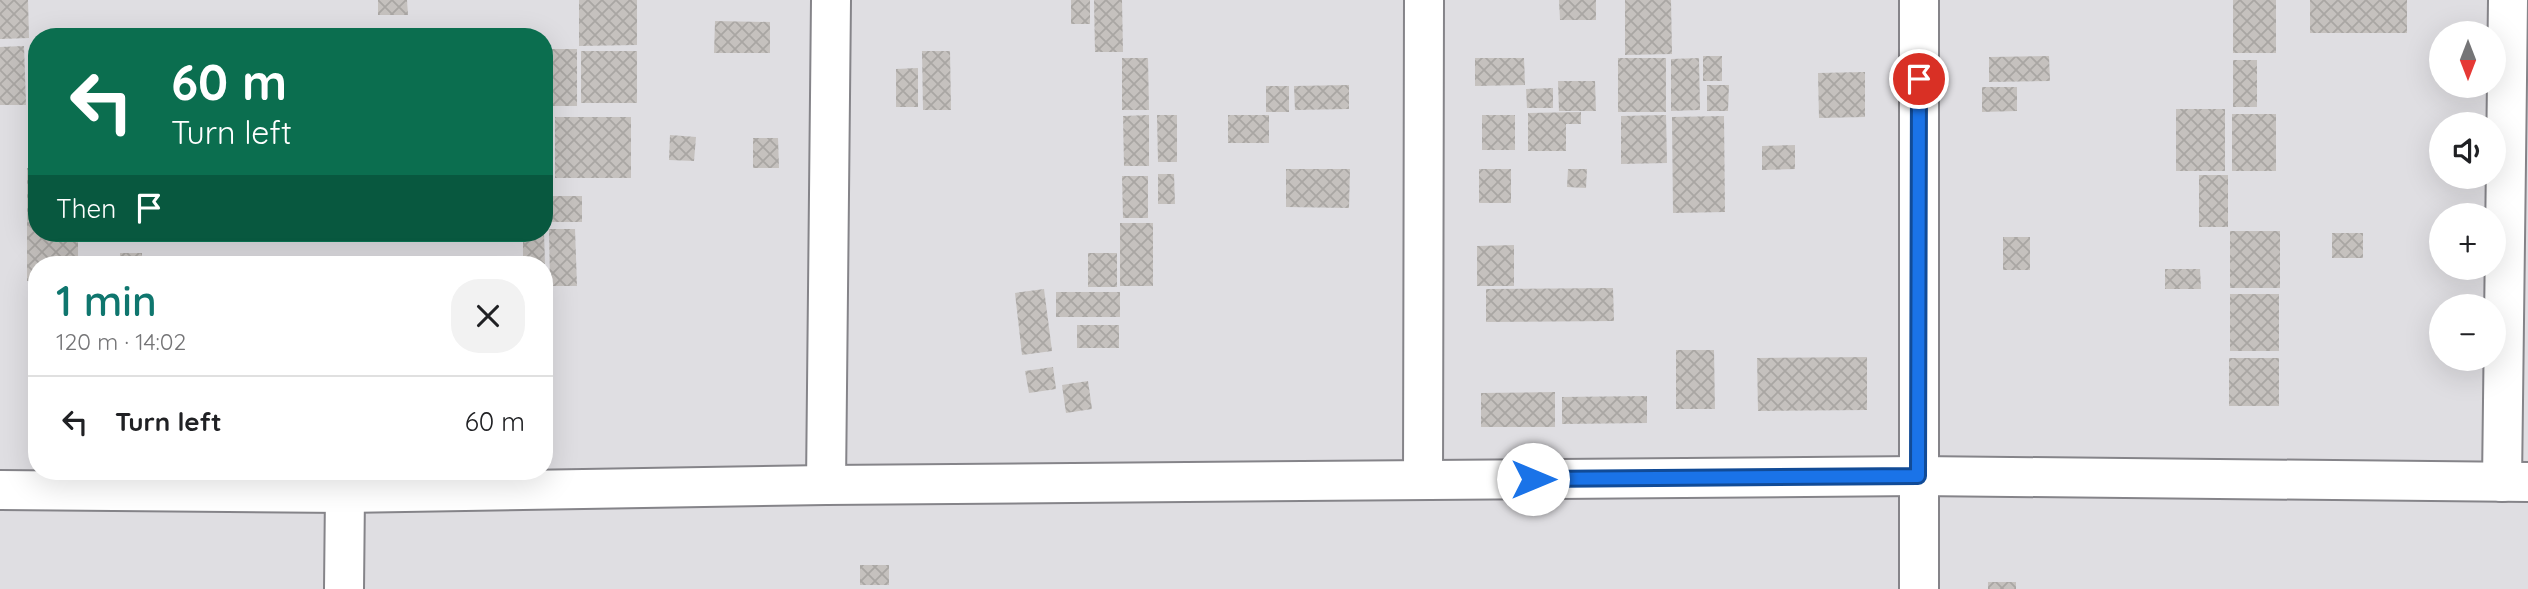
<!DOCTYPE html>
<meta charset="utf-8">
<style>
:root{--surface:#fff;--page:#f2f2f2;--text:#202124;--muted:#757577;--line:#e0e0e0;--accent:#0f766e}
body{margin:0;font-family:Quicksand,sans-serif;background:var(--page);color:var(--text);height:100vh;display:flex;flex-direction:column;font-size:26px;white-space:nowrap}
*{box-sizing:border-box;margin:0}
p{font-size:23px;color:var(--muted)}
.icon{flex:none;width:38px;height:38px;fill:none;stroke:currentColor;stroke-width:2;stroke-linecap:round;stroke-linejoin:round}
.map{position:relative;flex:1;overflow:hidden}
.sheet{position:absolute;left:28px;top:256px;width:525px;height:224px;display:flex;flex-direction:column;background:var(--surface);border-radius:28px;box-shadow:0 7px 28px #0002}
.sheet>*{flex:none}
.hud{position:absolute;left:28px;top:28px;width:525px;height:214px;border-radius:28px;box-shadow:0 7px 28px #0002;background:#0b6e4f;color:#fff;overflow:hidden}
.needle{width:46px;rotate:180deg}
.fabs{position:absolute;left:2429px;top:21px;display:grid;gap:14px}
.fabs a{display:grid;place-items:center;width:77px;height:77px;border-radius:50%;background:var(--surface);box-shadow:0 7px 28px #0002;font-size:35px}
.pin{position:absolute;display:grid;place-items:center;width:60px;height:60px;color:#fff;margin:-30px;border:4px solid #fff;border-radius:50%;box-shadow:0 2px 7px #0007}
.me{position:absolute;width:77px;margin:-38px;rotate:90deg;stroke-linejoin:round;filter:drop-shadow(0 0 5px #0008)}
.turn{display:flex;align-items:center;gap:24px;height:147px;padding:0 28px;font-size:32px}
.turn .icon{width:91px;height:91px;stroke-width:2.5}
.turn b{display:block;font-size:49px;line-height:60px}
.then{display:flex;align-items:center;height:66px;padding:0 28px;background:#0003;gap:14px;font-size:26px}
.round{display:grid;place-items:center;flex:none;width:74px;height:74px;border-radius:28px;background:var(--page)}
.head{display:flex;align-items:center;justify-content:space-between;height:119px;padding:0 28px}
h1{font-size:42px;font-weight:600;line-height:52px;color:var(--accent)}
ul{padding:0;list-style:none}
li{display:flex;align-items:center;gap:21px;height:91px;padding:0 28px;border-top:2px solid var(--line)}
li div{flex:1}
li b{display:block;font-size:26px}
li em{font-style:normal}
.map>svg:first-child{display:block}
</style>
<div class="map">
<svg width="2528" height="589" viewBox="0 0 2528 589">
<defs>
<pattern id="building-cross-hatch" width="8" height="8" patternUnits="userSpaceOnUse" patternTransform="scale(1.75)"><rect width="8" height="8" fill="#c5c1be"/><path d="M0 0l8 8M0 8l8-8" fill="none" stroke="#a9a6a3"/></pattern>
</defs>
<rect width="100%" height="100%" fill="#dfdee2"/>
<g fill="url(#building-cross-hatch)">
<polygon points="0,0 28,0 29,38 0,39"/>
<polygon points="378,0 407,0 408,15 378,15"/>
<polygon points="579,0 637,0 637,45 579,46"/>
<rect x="1071" y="0" width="19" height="24"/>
<polygon points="1094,0 1122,0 1123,52 1095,52"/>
<polygon points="1559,0 1596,0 1596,20 1560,20"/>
<polygon points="1625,0 1671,0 1672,54 1625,55"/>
<rect x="2233" y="0" width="43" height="53"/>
<rect x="2310" y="0" width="97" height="33"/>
<polygon points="715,21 770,22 770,53 714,53"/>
<polygon points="24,46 26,105 0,105 0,47"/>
<rect x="544" y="49" width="33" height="57"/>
<rect x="581" y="51" width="56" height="52"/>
<polygon points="922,51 950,51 951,110 923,110"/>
<rect x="1703" y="56" width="19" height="25"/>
<polygon points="2049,56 2050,81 1989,82 1989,57"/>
<polygon points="1122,58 1148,58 1149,110 1122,110"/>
<polygon points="1475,58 1524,58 1525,85 1475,86"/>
<rect x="1618" y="58" width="48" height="54"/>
<polygon points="1699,58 1700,110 1671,111 1671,59"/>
<rect x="2233" y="60" width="24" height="47"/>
<polygon points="918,68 918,107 896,107 896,69"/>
<polygon points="1865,72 1865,117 1819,118 1818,73"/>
<polygon points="1558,81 1595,81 1596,111 1559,111"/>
<polygon points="1349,85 1349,109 1295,110 1294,86"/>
<polygon points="1707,85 1729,85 1728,111 1707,111"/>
<rect x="1266" y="86" width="23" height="26"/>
<polygon points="1982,87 2017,87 2017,111 1982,112"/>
<polygon points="1553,88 1553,108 1527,108 1526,89"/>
<rect x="2176" y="109" width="49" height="62"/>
<polygon points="1581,112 1581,124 1566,124 1566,151 1528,151 1528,113"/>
<rect x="2232" y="114" width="44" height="57"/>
<polygon points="1149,115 1149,166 1124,166 1123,116"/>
<polygon points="1157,115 1177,115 1177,162 1158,162"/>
<rect x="1228" y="115" width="41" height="28"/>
<rect x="1482" y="115" width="33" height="35"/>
<polygon points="1666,115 1667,163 1621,164 1621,116"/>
<polygon points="1724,116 1725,212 1673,213 1672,117"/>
<rect x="555" y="117" width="76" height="61"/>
<polygon points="670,135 696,137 694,161 669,160"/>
<polygon points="753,138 778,138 779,168 753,168"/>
<polygon points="1795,145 1795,169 1762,170 1762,146"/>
<polygon points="27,168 37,168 37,233 78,233 78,264 37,264 37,281 27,281"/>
<polygon points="1286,169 1350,169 1349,208 1286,207"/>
<rect x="1479" y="169" width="32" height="34"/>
<polygon points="1568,169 1587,169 1586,188 1567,187"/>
<polygon points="1158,174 1174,174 1175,204 1158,204"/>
<rect x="2199" y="175" width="29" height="52"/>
<polygon points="1122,176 1148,176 1148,218 1123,218"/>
<rect x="550" y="196" width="32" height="26"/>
<rect x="1120" y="223" width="33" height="63"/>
<polygon points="549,229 575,229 577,286 550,286"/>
<rect x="2230" y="231" width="50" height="57"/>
<polygon points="523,233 544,233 545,264 523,264"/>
<rect x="2332" y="233" width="31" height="25"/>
<rect x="2003" y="237" width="27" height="33"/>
<polygon points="1514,245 1514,286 1477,286 1477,246"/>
<rect x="120" y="253" width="22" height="11"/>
<rect x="1088" y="253" width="29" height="34"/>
<polygon points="2165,269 2200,269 2201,289 2165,289"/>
<rect x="32" y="284" width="5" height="52"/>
<polygon points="1613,288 1614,321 1486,322 1486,289"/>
<polygon points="1044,289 1052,351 1022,355 1015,293"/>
<rect x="1056" y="292" width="64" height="25"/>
<rect x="2230" y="294" width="49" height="57"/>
<rect x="1077" y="325" width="42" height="23"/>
<polygon points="1676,350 1714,350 1715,409 1676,409"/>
<polygon points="1867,357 1867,410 1758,411 1757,358"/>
<rect x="2229" y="358" width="50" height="48"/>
<polygon points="1053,367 1056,389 1029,393 1025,371"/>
<polygon points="1088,381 1092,409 1066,413 1062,385"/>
<polygon points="1555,392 1555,427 1481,427 1481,393"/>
<polygon points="1647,396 1647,423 1562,424 1562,397"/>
<rect x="860" y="565" width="29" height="20"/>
<rect x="1988" y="582" width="28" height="7"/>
</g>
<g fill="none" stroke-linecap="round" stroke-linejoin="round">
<defs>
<g id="street">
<polyline points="1423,479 1424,0"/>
<polyline points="2502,482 2508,0"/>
<polyline points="826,485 831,0"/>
<polyline points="0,490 345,493 826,485 1918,476 2528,482"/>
<polyline points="344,589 345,493"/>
<polyline points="1919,589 1919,0"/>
</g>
</defs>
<use href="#street" stroke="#858489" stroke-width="42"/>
<use href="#street" stroke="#fff" stroke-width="38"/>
</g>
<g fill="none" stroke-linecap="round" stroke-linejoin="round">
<defs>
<polyline id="route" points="1533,479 1918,476 1919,79"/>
</defs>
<use href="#route" stroke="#114b97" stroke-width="18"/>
<use href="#route" stroke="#1a73e8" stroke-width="12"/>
</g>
</svg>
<div class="fabs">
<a><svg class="needle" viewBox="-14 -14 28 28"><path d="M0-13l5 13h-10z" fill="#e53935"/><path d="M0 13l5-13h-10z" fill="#757577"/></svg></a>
<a><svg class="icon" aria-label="sound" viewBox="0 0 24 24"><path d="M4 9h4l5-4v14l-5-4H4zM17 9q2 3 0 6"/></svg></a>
<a>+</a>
<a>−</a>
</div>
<div class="pin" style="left:1919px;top:79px;background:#d93025"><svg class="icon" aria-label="arrive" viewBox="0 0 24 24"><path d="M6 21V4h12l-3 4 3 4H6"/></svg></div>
<svg class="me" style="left:1533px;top:479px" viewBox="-20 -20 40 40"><circle r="19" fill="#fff"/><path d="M0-13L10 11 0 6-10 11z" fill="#1a73e8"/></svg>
<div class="hud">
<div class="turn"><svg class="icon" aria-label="left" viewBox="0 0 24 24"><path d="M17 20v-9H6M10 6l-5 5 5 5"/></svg><div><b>60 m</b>Turn left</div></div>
<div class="then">Then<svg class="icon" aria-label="arrive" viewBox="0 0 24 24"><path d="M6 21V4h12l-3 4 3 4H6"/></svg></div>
</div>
<section class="sheet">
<div class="head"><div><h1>1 min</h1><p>120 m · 14:02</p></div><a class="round"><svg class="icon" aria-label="close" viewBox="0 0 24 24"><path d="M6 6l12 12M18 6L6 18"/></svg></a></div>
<ul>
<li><svg class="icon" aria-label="left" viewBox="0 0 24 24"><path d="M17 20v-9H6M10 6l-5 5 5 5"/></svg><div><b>Turn left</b></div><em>60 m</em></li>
</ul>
</section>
</div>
